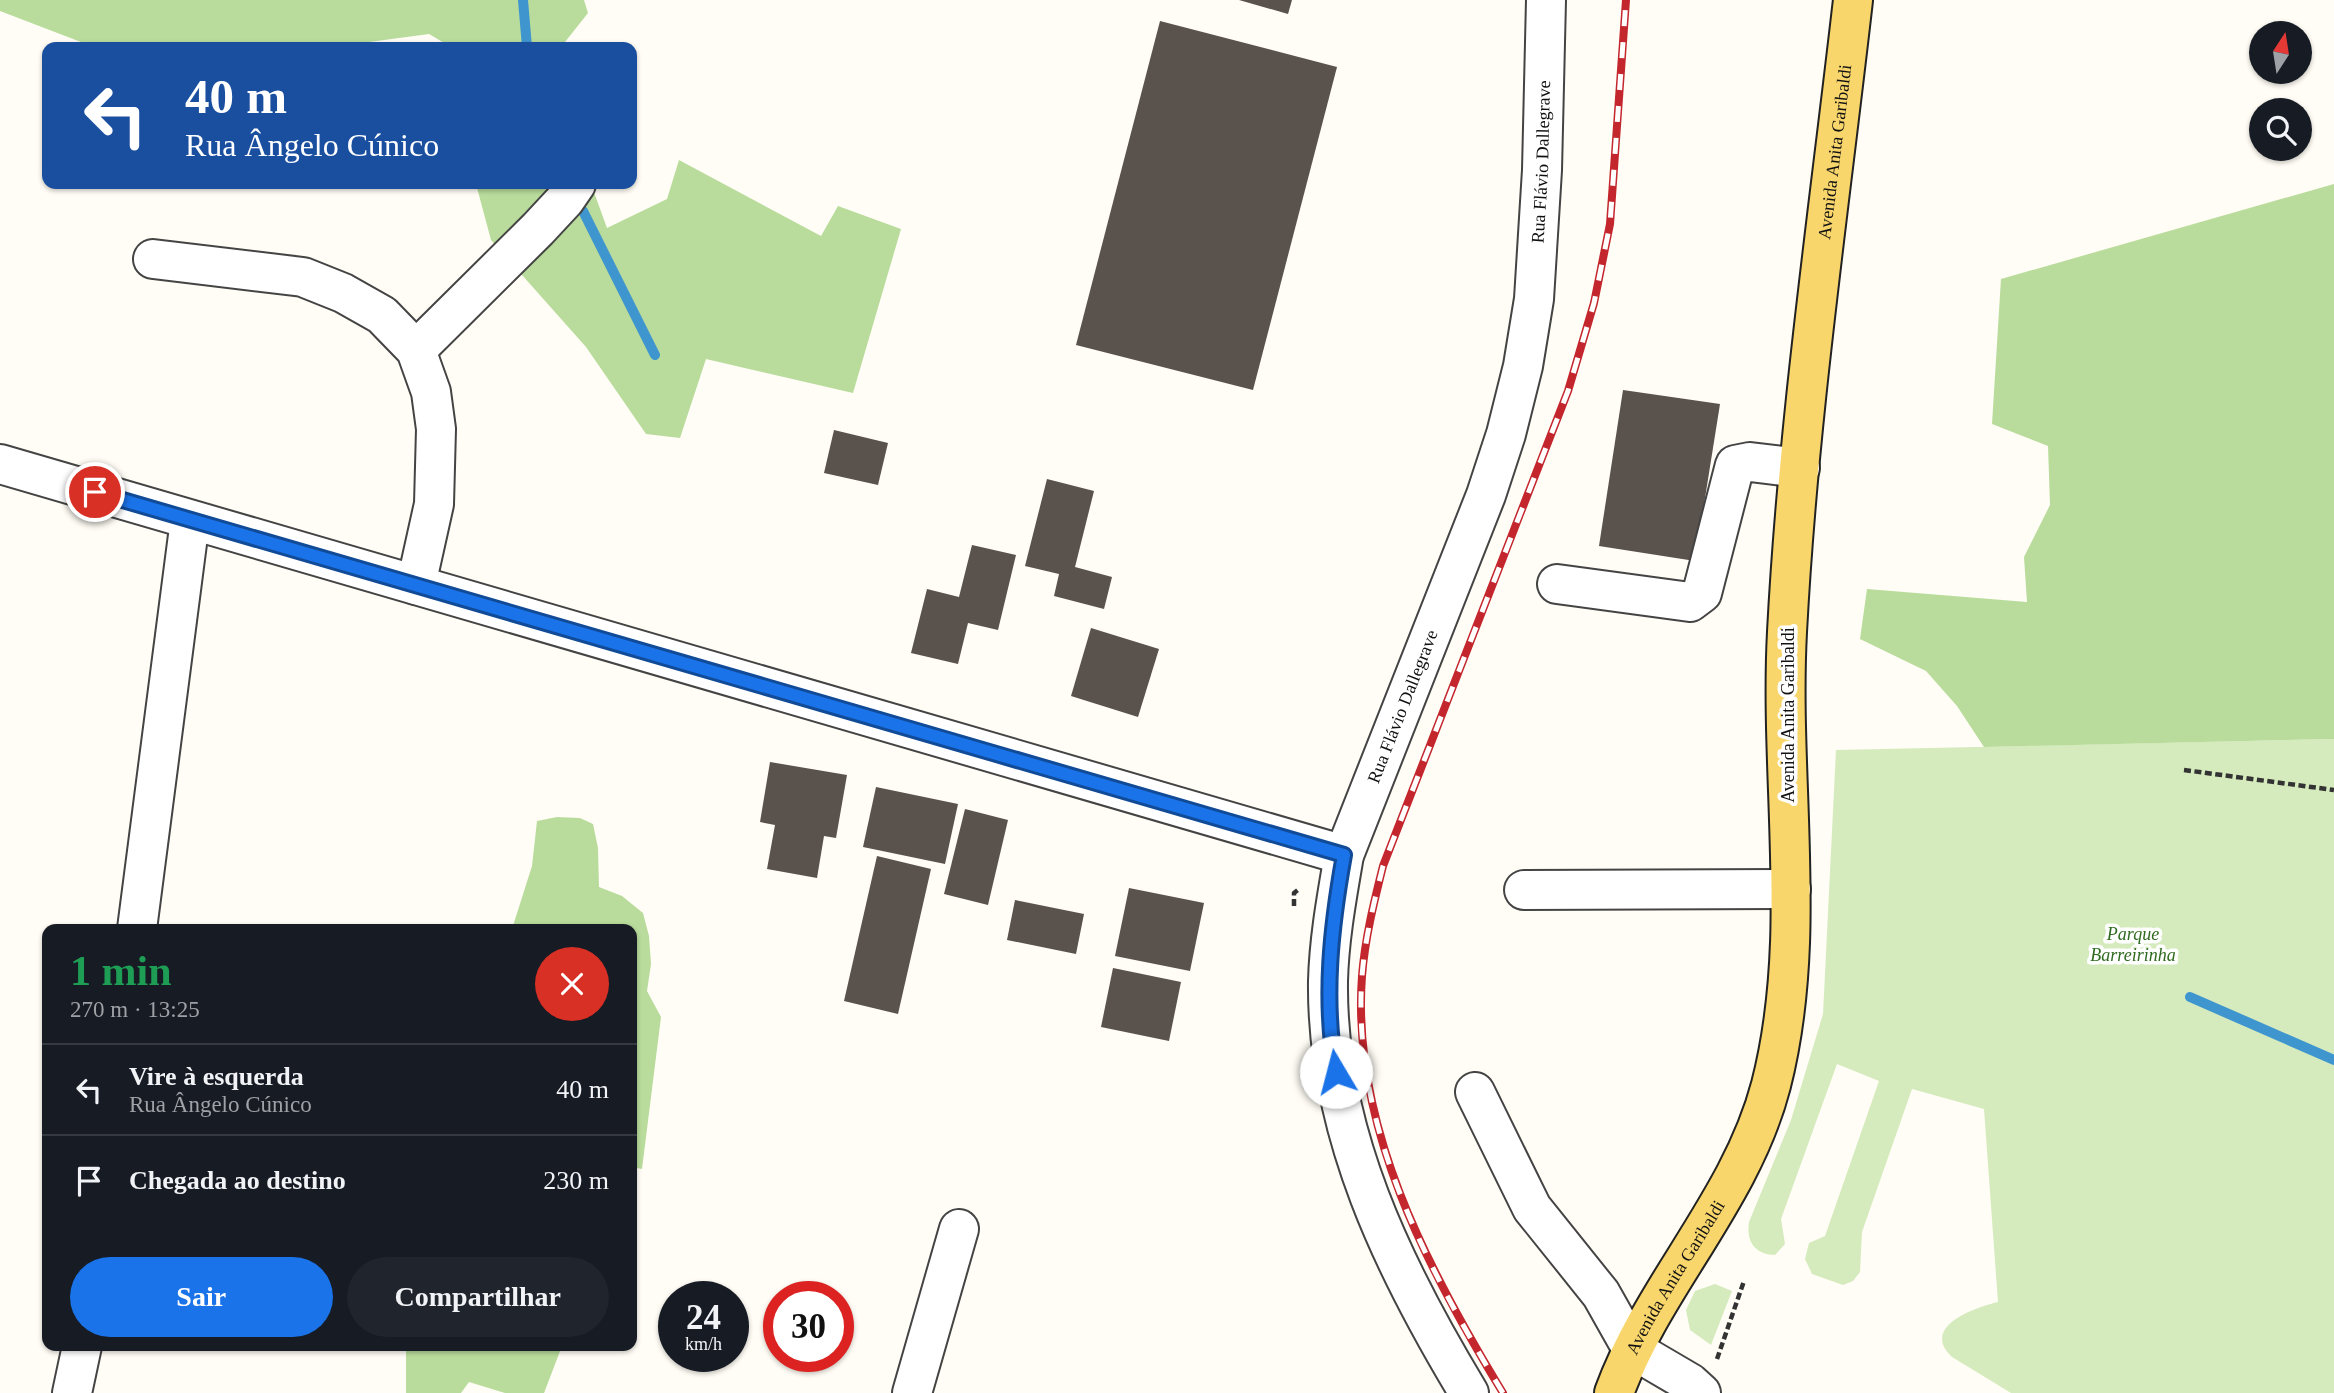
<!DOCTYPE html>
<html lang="pt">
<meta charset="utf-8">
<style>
:root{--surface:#171b24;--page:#20242c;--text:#f1f3f6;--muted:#9ea1a6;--line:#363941;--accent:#1a73e8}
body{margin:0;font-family:Georgia,serif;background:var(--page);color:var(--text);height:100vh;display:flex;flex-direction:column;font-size:26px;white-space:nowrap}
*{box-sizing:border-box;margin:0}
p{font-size:23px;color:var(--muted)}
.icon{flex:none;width:38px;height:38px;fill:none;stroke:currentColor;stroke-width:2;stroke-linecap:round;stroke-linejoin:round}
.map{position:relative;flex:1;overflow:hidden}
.panel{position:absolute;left:42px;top:924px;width:595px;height:427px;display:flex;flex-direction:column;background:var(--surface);border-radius:14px;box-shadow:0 2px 5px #0004}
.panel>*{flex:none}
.guide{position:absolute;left:42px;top:42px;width:595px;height:147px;border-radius:14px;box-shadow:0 2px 5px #0004;background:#1a4fa0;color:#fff;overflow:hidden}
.needle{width:46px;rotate:12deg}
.fabs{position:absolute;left:2249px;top:21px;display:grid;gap:14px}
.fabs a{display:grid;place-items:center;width:63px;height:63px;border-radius:50%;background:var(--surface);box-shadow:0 2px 5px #0004;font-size:35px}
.speed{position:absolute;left:658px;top:1281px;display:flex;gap:14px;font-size:35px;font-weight:700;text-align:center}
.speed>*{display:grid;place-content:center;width:91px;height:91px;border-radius:50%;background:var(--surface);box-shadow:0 2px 5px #0004;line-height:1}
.speed small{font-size:18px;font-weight:400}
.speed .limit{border:10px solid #d22;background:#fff;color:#111}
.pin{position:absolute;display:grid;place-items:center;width:60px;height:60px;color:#fff;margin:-30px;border:4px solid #fff;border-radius:50%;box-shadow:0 2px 7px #0007}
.me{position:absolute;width:77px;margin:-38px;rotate:352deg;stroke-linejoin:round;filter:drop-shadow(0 0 5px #0008)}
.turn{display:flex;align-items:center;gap:24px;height:147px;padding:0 28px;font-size:32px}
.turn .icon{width:91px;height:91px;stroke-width:2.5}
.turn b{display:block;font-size:49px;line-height:60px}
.round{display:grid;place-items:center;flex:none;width:74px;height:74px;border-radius:37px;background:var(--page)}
.overview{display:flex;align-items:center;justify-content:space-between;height:119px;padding:0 28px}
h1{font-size:42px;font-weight:600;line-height:52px;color:#1e9e55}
.button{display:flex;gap:14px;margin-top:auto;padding:14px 28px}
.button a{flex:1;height:80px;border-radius:42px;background:var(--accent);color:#fff;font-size:28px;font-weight:600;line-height:80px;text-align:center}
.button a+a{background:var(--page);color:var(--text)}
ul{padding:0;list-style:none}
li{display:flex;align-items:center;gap:21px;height:91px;padding:0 28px;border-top:2px solid var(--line)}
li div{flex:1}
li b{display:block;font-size:26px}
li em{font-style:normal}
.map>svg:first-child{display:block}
</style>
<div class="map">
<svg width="2334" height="1393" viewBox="0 0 2334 1393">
<rect width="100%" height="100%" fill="#fffdf5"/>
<g fill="#d5ebbd">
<path d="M2334 739V1393H2011L1952 1357C1919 1326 1977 1307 1998 1302L1984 1109 1912 1089 1862 1232 1860 1272 1853 1281 1843 1285 1812 1274 1805 1259 1809 1243 1825 1236 1879 1081 1837 1064 1781 1219 1785 1244 1775 1255C1755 1254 1746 1242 1749 1222L1791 1120 1823 1014 1836 750Z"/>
<polygon points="1715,1284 1732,1291 1711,1345 1690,1330 1686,1310 1695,1291"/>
</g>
<g fill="#b9dc9c">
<polygon points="0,0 584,0 588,13 565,42 566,47 451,47 429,34 332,47 94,47 0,11"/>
<polygon points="679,160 821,236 838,206 901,229 853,393 706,359 680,438 646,434 586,347 491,240 476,184 591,184 607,228 667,199"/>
<polygon points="2334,184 2334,739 1984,747 1957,706 1926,671 1860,639 1867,589 2027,602 2024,557 2050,505 2048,446 1992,424 2001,279"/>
<polygon points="557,817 580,818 593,824 598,848 599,887 622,896 643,913 649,936 651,964 647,991 661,1017 642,1169 632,1167 632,929 512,929 532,866 537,821"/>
<polygon points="406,1346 562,1346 544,1393 505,1393 469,1382 461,1393 406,1393"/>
</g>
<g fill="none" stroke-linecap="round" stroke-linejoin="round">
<g stroke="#3f96cf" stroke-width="10">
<polyline points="523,0 527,47"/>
<polyline points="583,211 655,355"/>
<polyline points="2190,997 2334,1060"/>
</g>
</g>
<g fill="#5a524d">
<polygon points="1239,0 1292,0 1288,14"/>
<polygon points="1160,21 1337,67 1253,390 1076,345"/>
<polygon points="1623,390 1720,404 1695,561 1599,546"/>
<polygon points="834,430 888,443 878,485 824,473"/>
<polygon points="1047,479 1094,491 1075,567 1112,577 1104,609 1054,596 1059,574 1025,566"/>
<polygon points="972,545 1016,555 998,630 968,623 958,664 911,653 927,589 959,597"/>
<polygon points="1091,628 1159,649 1138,717 1071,696"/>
<polygon points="770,762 847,775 836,838 824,836 817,878 767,869 775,825 760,822"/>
<polygon points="876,787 958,804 945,864 863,847"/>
<polygon points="965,809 1008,820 988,905 944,894"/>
<polygon points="877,856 931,869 898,1014 844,1001"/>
<polygon points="1129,888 1204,903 1190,971 1115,956"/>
<polygon points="1015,900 1084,914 1076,954 1007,940"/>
<polygon points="1113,968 1181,982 1169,1041 1101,1027"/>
</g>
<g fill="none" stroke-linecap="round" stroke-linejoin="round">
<defs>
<g id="minor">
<polyline points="153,259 303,277 343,293 382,315 416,350 431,392 436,429 434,504 416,585"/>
<polyline points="416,350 538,229 565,200 576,184"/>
<polyline points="0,464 1344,855"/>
<polyline points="1557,584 1690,602 1702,593 1735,465 1750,462 1800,468"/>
<polyline points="1524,890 1791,889"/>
<polyline points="137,929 190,520"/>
<polyline points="1475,1092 1532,1208 1601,1294 1632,1349 1690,1383 1701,1393"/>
<polyline points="72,1393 82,1346"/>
<polyline points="912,1393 959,1229"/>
<path id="s1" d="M1469 1393C1394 1269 1326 1131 1328 981 1329 939 1337 896 1344 855L1486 495 1506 434 1523 366 1534 299 1542 170 1546 0"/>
</g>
<g id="major">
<path id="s2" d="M1614 1393C1654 1284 1741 1200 1771 1085 1809 937 1779 783 1787 632 1798 421 1829 210 1853 0"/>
</g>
</defs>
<use href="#minor" stroke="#444" stroke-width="42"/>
<use href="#major" stroke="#222" stroke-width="42"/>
<g stroke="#333" stroke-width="4.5" stroke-dasharray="7 3.5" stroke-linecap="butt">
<polyline points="2184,770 2334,790"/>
<polyline points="1294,906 1294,893 1299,889"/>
<polyline points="1717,1359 1744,1281"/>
</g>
<use href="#minor" stroke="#fff" stroke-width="38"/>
<use href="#major" stroke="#f9d66b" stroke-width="38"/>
<defs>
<path id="rail" d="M1503 1393C1428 1270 1351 1125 1362 976 1365 938 1374 902 1383 866L1568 391 1594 303 1610 224 1626 0"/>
</defs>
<use href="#rail" stroke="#c4262e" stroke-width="8"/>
<use href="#rail" stroke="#fff" stroke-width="5" stroke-dasharray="16" stroke-linecap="butt"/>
</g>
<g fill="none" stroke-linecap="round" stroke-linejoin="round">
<defs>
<path id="route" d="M95 492 1344 855C1331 927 1323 999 1336 1072"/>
</defs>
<use href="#route" stroke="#114b97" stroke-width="18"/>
<use href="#route" stroke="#1a73e8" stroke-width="12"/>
</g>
<g text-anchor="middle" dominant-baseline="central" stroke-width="7" stroke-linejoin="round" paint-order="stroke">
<g font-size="18" fill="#111" stroke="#fff">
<text stroke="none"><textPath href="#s2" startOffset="1284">Avenida Anita Garibaldi</textPath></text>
<text stroke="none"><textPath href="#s1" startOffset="1295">Rua Flávio Dallegrave</textPath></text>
<text stroke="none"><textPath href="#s1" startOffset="728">Rua Flávio Dallegrave</textPath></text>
<text transform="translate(1788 715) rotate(-90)">Avenida Anita Garibaldi</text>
<text stroke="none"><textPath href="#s2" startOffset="131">Avenida Anita Garibaldi</textPath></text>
</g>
<g font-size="18" font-style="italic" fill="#2f6b1f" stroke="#fff">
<text x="2133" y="934">Parque<tspan x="2133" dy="21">Barreirinha</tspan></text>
</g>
</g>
</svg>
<div class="fabs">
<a><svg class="needle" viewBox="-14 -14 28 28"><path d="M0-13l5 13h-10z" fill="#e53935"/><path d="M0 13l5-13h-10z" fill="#9ea1a6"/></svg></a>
<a><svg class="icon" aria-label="search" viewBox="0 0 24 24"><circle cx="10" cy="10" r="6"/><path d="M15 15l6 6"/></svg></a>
</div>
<div class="speed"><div>24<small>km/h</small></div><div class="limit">30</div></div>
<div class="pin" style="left:95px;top:492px;background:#d93025"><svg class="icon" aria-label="arrive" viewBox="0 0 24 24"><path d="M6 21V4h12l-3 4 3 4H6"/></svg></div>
<svg class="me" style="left:1336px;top:1072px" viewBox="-20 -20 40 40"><circle r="19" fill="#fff"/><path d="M0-13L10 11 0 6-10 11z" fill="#1a73e8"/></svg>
<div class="guide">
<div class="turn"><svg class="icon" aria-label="left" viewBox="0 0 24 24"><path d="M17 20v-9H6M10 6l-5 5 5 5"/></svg><div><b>40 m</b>Rua Ângelo Cúnico</div></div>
</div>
<section class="panel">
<div class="overview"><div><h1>1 min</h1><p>270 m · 13:25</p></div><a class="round" style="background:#d93025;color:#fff"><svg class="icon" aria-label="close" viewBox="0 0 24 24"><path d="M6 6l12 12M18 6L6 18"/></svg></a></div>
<ul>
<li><svg class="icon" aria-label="left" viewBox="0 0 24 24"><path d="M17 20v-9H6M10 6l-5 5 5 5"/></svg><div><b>Vire à esquerda</b><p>Rua Ângelo Cúnico</p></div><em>40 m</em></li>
<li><svg class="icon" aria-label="arrive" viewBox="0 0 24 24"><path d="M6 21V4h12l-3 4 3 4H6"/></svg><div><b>Chegada ao destino</b></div><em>230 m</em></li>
</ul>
<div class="button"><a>Sair</a><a>Compartilhar</a></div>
</section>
</div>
